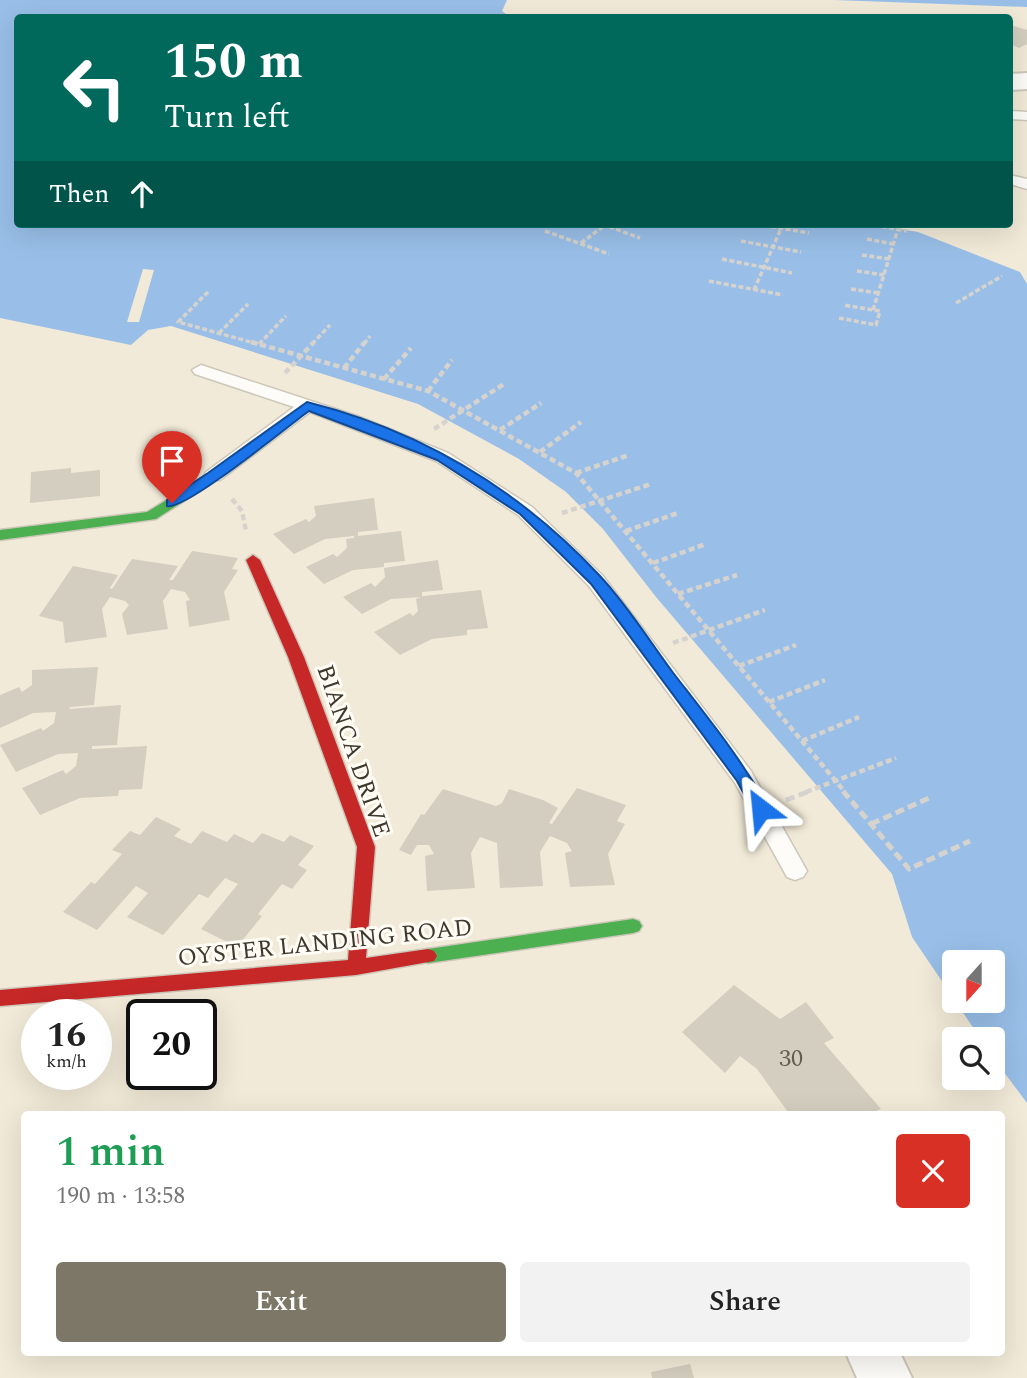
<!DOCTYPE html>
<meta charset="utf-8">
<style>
:root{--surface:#fff;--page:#f2f2f2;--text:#222;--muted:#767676;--accent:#7d7768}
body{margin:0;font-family:Spectral,serif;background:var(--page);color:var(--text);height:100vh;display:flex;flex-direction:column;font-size:26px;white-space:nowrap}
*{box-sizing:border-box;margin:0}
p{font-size:23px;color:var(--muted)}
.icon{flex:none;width:38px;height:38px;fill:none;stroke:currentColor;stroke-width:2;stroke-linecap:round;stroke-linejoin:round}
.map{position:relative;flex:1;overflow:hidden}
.details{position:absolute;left:21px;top:1111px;width:984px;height:245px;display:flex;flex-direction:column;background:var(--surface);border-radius:7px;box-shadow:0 7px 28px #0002}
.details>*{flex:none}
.top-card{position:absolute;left:14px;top:14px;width:999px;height:214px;border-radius:7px;box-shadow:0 7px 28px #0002;background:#00695c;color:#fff;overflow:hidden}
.needle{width:46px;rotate:201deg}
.fabs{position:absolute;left:942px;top:950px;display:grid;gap:14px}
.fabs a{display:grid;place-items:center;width:63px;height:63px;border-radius:7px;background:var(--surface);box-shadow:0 7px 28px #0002;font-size:35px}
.speed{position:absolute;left:21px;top:999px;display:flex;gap:14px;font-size:35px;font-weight:700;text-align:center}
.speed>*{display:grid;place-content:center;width:91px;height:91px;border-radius:50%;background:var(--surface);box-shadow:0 7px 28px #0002;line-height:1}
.speed small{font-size:18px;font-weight:400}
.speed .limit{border:4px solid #111;border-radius:10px;background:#fff;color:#111}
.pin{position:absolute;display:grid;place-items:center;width:60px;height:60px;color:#fff;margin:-72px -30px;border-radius:50% 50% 50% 0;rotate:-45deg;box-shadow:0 0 7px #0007}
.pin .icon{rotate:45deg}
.me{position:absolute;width:77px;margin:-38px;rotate:331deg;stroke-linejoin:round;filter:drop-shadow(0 0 5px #0008)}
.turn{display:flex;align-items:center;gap:24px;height:147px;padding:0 35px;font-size:32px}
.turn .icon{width:91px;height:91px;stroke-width:2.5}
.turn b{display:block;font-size:49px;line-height:60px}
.then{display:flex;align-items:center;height:66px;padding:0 35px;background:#0003;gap:14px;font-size:26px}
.round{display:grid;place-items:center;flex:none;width:74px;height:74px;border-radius:7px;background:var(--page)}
.headline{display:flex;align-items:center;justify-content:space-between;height:119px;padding:0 35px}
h1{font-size:42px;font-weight:600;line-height:52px;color:#1e9e55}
.cta{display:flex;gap:14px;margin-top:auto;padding:14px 35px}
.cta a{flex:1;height:80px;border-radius:7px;background:var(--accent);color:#fff;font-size:28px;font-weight:600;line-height:80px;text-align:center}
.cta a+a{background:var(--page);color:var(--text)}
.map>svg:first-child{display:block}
</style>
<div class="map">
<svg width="1027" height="1378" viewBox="0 0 1027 1378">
<rect width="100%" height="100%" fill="#f2ead8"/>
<g fill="#99bfe8">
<polygon points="0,0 507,0 502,11 510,17 18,18 18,224 870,224 918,232 1020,272 1027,284 1027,1103 992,1056 992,1040 981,1039 955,1001 992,1001 992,962 954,962 954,999 912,937 892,874 656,597 603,529 566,492 519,459 418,404 171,326 148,330 131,345 0,318"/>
<polygon points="834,0 1027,0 1027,7"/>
</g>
<polygon fill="#f2ead8" points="143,269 154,270 139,322 127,322"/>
<g fill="#d4cec0">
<polygon points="1010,25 1027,30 1027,44 1019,48 1010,44"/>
<polygon points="71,468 71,473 100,470 100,496 30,503 31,472"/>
<polygon points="374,498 378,530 358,532 358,536 401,531 405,561 384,563 384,567 353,570 324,584 306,567 333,554 337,557 347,548 346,539 354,538 354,536 325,539 294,554 273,534 306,519 309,522 316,516 314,506"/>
<polygon points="192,551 238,558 232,569 238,570 224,592 230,620 189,627 186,601 190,600 185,592 171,589 163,601 168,629 127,635 122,614 129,605 125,601 110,597 102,609 107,637 65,643 63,622 39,616 73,566 118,575 110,588 112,589 132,559 178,566 169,580 173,580"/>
<polygon points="438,560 443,590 422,592 422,597 391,599 362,614 343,597 371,583 375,587 385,577 384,568"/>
<polygon points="481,590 488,628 467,630 467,635 432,639 400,655 374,632 410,613 413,616 418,611 416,599 423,596"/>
<polygon points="98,667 94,705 70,707 69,709 121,705 117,745 92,746 92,749 147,746 142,789 119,790 118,796 80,798 40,815 22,788 63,770 66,774 76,766 78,753 58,754 16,772 0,745 41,728 43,731 54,723 56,712 33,713 0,728 0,695 19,687 22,692 32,685 32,670"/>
<polygon points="577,788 626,805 617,821 625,824 608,854 615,885 570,887 565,853 572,851 567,843 550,836 540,852 543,886 500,888 497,843 480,837 471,853 475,888 427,891 425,856 434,854 429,845 417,845 411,855 399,850 421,814 424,815 443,789 496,806 502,803 509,789 543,800 558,808 549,823 552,824"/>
<polygon points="156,817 181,829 174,836 191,844 202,831 227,842 234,834 253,843 262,833 284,842 290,835 314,846 298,865 307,870 292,889 282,884 258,914 262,916 237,947 201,929 238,884 225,878 208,898 199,894 163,935 127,917 148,893 136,886 97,930 63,912 91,882 95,884 122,854 112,850 130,831 140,835"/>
<polygon points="734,985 780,1019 806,1002 834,1038 824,1043 881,1109 867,1115 790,1115 757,1069 740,1056 725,1073 682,1032"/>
<polygon points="690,1364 694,1378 652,1378 651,1372"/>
</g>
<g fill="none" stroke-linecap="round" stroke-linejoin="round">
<defs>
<g id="lane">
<polygon points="1010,111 1027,112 1027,120 1010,119"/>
<polygon points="1010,175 1027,179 1027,189 1010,184"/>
<polygon points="201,365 357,416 448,453 532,507 603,576 751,771 807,871 803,877 795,880 787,877 735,783 589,586 518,515 436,461 310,412 220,480 206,480 204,476 206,472 294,407 195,374 192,370"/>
</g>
<g id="street">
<polygon points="1027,73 1027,89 1010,90 1010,74"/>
<polygon points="846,1353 900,1353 912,1378 857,1378"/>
</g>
<g id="fast">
<polygon points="213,472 220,476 218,479 156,519 0,540 0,530 147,512"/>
<polygon points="633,919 639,921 642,926 639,931 633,933 428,963 422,961 419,956 422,951 428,949"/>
</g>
<polygon id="jam" points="253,555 260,560 304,657 375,847 366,958 428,949 434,951 437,956 434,961 356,975 0,1006 0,990 348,960 357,847 288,657 246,560"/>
</defs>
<use href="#lane" stroke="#cdc7b9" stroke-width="3"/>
<use href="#street" stroke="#cdc7b9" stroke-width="4"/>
<use href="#fast" stroke="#cdc7b9" stroke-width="3"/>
<use href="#jam" stroke="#cdc7b9" stroke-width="3"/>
<g stroke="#d6d3ce" stroke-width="3.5" stroke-dasharray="5 2.5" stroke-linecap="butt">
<polyline points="602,224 640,238"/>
<polyline points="756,224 809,233"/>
<polyline points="867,224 907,231"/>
<polyline points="545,231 609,254"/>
<polyline points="867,239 893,244"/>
<polyline points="741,241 801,252"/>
<polyline points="581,243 605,225"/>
<polyline points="862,255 889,259"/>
<polyline points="722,259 792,273"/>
<polyline points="857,271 884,275"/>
<polyline points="709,281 783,295"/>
<polyline points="851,289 878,293"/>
<polyline points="754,290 783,224"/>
<polyline points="208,292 178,322 258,344"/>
<polyline points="956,303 1002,276"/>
<polyline points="873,310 898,229"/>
<polyline points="839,318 876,325 880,311 843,305"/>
<polyline points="219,333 248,304"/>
<polyline points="259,344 286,316"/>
<polyline points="312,344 330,325"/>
<polyline points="364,344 370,336"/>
</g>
<g stroke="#d6d3ce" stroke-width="4.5" stroke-dasharray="6 3.5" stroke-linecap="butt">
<polyline points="251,342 428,391 576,473 845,792"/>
<polyline points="344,368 365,342"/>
<polyline points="285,373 314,342"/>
<polyline points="384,379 411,348"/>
<polyline points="428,391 452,360"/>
<polyline points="434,429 504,384"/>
<polyline points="500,430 541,403"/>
<polyline points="540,452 581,422"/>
<polyline points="576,473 629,455"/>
<polyline points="232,499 242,511 246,531"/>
<polyline points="562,513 651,484"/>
<polyline points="626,531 678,513"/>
<polyline points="653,563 706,544"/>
<polyline points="678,594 737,575"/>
<polyline points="673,643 765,610"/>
<polyline points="739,666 796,645"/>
<polyline points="769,702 825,680"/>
<polyline points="802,741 859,717"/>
<polyline points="806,792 896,758"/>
</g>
<g stroke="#d6d3ce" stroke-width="5" stroke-dasharray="9 4.5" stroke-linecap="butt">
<polyline points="843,791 909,869 970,841"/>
<polyline points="786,800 810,791"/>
<polyline points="871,824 929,798"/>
</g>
<use href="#lane" fill="#fdfcf9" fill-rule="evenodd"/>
<use href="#street" fill="#fdfcf9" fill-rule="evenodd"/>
<use href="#fast" fill="#4caf50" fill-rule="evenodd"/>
<use href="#jam" fill="#c62828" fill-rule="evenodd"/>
</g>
<path fill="#1a73e8" stroke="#114b97" stroke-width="2" d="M307 402C422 431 519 489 600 576 628 606 650 642 674 674 708 718 743 761 769 809L767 814H755L737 781 591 584 520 514 437 460 309 411C288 426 185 511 167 506V500L208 473Z"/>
<g text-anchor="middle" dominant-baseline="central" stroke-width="6" stroke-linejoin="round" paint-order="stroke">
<g font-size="24" fill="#3e392c" stroke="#fffcf6">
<text transform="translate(353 751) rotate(71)">BIANCA DRIVE</text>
<text transform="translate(325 943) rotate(-6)">OYSTER LANDING ROAD</text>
</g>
<g font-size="24" fill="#645e51">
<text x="791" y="1059">30</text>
</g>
</g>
</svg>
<div class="fabs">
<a><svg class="needle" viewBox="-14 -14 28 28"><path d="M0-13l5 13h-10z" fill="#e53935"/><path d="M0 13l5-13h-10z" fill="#767676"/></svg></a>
<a><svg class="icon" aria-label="search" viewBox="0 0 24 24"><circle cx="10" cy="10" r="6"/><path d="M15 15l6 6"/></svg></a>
</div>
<div class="speed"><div>16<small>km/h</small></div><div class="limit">20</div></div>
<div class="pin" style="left:172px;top:503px;background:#d93025"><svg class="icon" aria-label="arrive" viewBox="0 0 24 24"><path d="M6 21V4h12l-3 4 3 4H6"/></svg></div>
<svg class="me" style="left:761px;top:809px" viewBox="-20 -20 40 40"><path d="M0-17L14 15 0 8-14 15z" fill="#1a73e8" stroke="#fff" stroke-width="4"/></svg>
<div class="top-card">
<div class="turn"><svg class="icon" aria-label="left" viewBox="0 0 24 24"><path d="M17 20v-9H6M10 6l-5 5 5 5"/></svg><div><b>150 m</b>Turn left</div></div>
<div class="then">Then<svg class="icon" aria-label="ahead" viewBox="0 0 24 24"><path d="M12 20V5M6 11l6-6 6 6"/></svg></div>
</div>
<section class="details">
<div class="headline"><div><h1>1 min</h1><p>190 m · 13:58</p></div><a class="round" style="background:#d93025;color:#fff"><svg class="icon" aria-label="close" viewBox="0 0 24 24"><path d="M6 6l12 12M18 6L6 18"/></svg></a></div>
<div class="cta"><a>Exit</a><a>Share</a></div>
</section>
</div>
